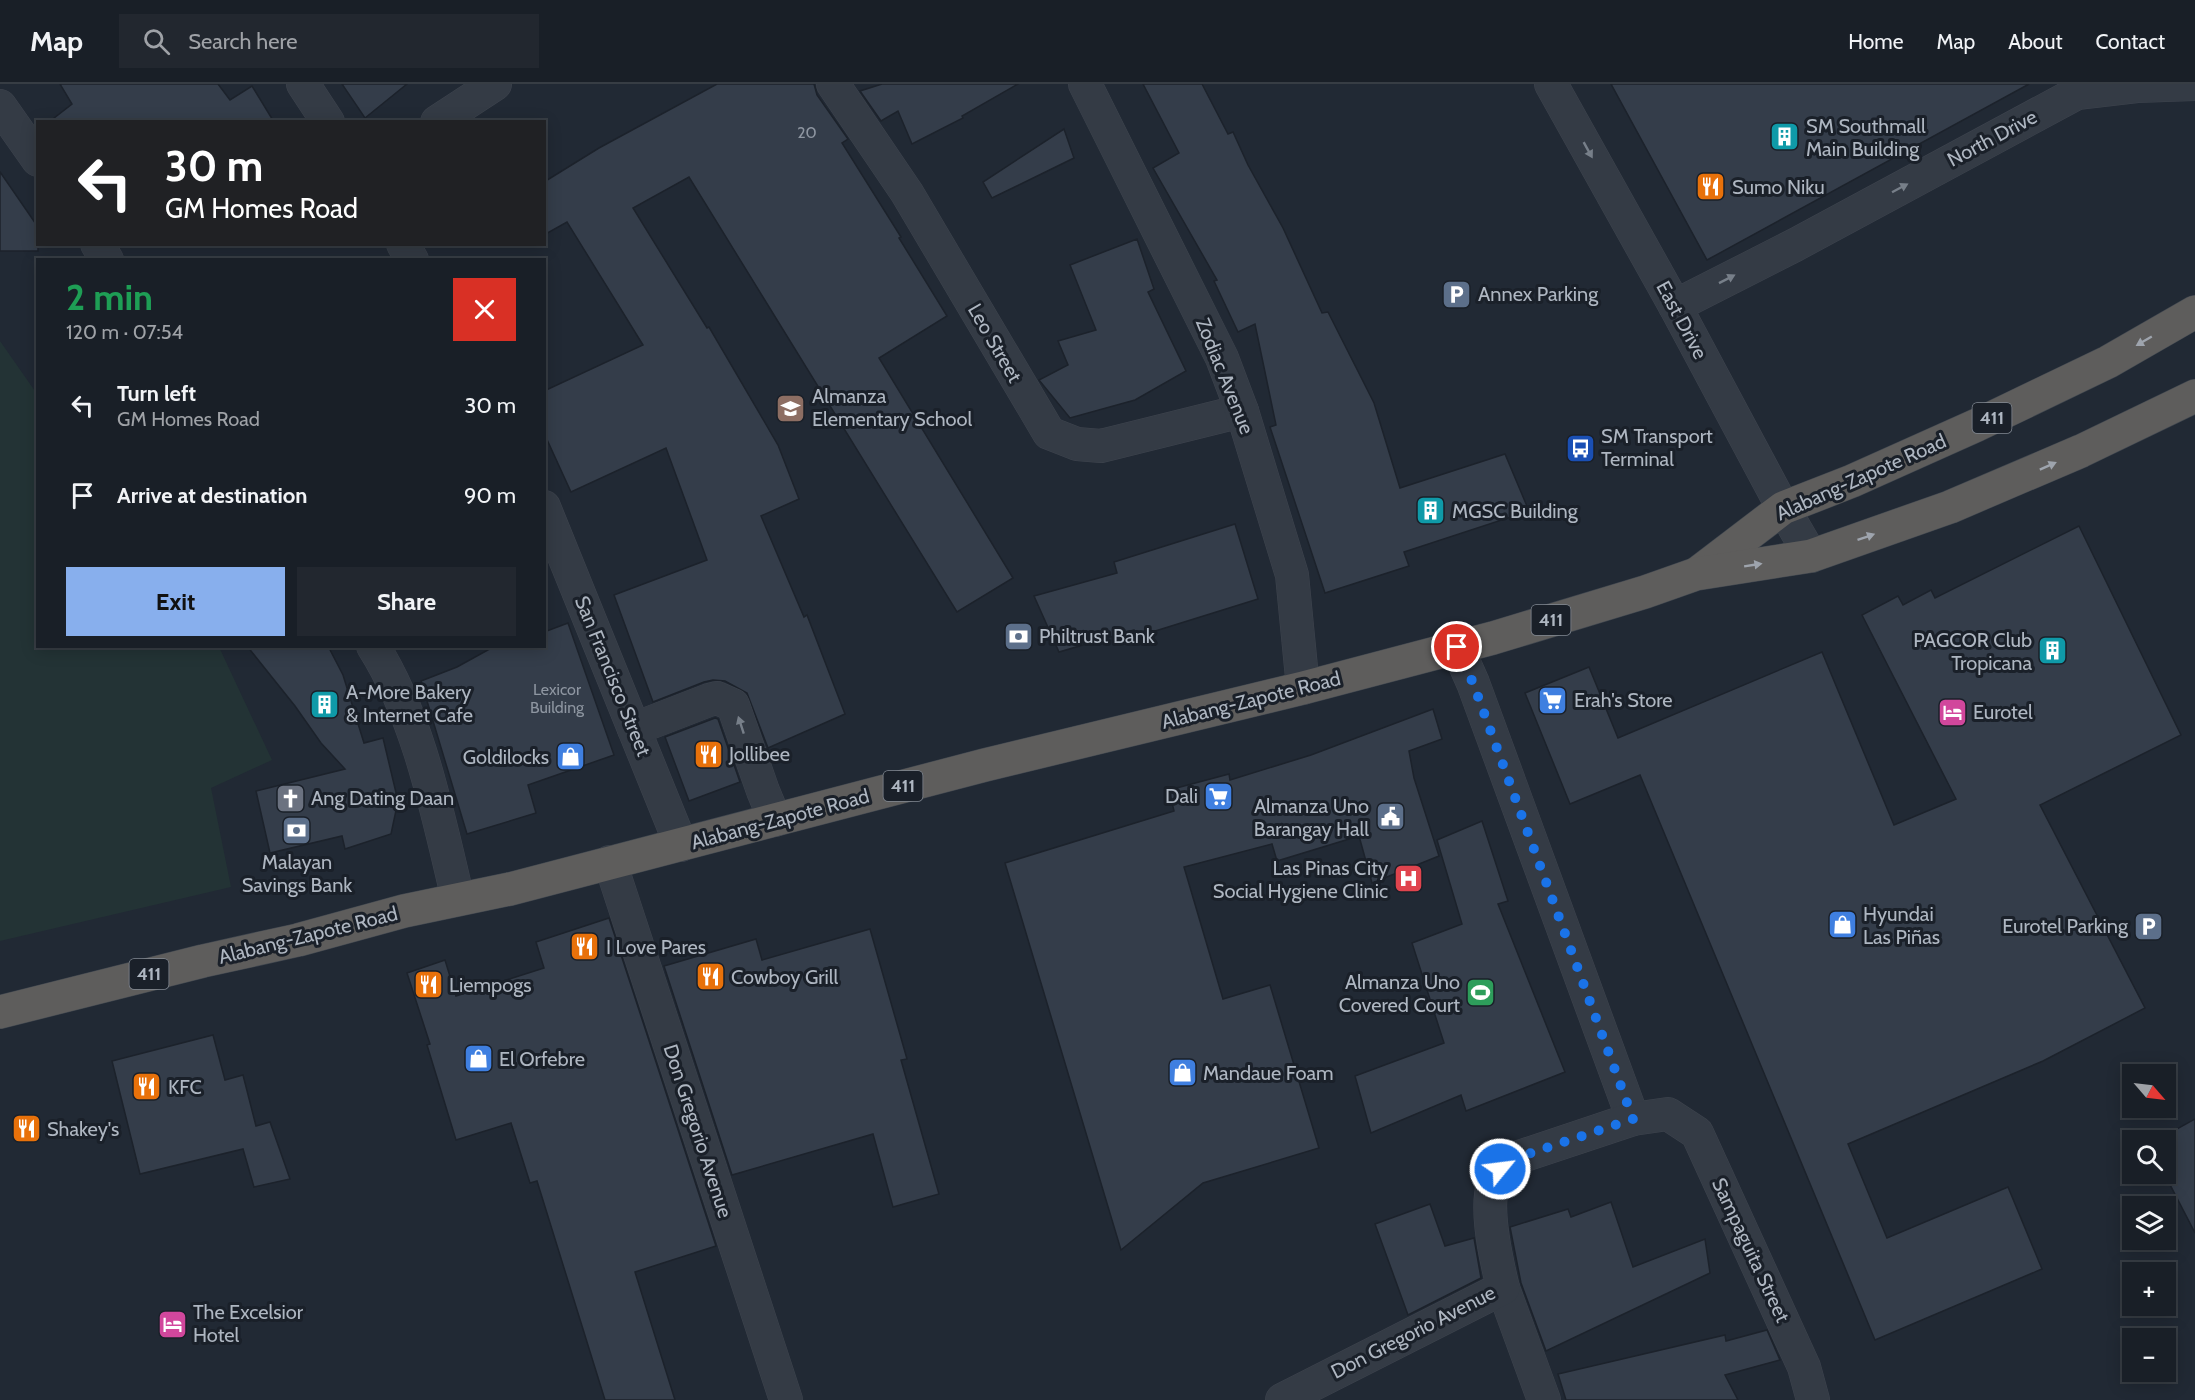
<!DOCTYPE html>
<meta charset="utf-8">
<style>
:root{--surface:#191f27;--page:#22272f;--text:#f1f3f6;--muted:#9fa2a7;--line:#373d44;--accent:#88afed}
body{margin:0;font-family:Cabin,sans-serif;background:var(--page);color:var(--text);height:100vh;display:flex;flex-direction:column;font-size:22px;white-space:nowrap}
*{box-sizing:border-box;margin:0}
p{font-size:20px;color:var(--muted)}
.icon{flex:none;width:33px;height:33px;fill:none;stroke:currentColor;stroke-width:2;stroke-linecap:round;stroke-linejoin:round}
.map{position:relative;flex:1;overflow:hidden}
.panel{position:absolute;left:36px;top:174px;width:510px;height:390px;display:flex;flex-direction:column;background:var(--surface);border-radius:0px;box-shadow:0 3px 15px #0003,0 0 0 2px var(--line)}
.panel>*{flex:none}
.guide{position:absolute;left:36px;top:36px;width:510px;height:126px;border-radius:0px;box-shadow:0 3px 15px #0003,0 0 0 2px var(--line);background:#202124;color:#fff;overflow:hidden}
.needle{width:39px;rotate:118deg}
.buttons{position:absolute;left:2122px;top:980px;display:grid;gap:12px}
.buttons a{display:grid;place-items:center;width:54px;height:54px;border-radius:0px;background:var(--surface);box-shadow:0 3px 15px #0003,0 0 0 2px var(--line);font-size:30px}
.pin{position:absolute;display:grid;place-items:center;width:51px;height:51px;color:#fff;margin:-26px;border:3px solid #fff;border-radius:50%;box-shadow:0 2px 6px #0007}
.me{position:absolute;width:66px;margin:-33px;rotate:61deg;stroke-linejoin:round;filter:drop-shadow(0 0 4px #0008)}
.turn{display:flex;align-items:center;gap:21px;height:126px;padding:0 30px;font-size:27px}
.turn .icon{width:78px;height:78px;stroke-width:2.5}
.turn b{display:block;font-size:42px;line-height:51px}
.round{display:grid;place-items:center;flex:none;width:63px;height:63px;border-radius:0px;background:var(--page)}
.head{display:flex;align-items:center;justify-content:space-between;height:102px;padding:0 30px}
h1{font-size:36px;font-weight:800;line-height:45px;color:#1e9e55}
.cta{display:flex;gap:12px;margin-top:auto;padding:12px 30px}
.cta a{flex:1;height:69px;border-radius:0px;background:var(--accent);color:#111;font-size:24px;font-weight:800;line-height:69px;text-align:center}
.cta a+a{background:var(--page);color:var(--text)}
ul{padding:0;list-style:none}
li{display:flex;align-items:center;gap:18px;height:90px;padding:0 30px}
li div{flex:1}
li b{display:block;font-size:22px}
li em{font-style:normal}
header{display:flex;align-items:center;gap:36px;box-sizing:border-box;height:84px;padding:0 30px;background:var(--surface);border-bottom:2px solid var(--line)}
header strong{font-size:28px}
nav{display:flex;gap:33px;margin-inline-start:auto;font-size:21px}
.search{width:420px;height:54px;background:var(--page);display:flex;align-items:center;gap:15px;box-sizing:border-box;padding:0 21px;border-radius:0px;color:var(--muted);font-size:22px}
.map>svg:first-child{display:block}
</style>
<header>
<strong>Map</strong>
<div class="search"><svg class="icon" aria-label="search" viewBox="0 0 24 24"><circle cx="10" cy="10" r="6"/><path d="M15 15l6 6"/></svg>Search here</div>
<nav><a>Home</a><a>Map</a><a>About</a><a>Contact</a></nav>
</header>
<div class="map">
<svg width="2195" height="1316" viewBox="0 0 2195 1316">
<rect width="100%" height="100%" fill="#212934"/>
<polygon fill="#233335" points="0,257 37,310 38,562 219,563 272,676 211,704 231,803 0,857"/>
<g fill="#343d4a" stroke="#1c222b" stroke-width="1.5">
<polygon points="60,0 218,0 230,16 252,2 274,38 49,38 72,20"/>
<polygon points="342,0 407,0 365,34"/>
<polygon points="717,0 814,0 817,11 848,55 842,59 901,153 899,154 947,232 879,274 1013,494 957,528 689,93 633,124 707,244 709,243 778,361 799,415 761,432 804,533 807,531 845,630 768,664 747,609 725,597 713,596 704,598 653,618 614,511 707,476 666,364 571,408 544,349 544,307 643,261 567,138 544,151 544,98 599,64"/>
<polygon points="882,0 1018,0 962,32 963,34 912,60 898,27 881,37 860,7"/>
<polygon points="1143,0 1202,0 1228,50 1233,48 1248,81 1283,144 1322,229 1328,228 1374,319 1400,404 1505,370 1529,427 1404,468 1409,482 1325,509 1270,343 1276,341 1255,240 1238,248 1214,197 1217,196 1153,84 1179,69"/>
<polygon points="1611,0 2029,0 1707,176"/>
<polygon points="1064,45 1074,74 992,114 983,98"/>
<polygon points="0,88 38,143 38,167 0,167"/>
<polygon points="1137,155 1154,205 1148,208 1186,287 1135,316 1070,334 1039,296 1068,281 1058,257 1096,246 1070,181"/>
<polygon points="1235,440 1258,515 1136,553 1134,546 1059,568 1034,512 1117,489 1114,478"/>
<polygon points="2079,442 2181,651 2040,721 2145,924 2043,977 1848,1060 1887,1154 2008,1103 2042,1185 1875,1256 1640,691 1570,720 1525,609 1589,583 1618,654 1822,568 1894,741 1956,715 1862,531 1898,512 1903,521 1931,506 1935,514"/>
<polygon points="568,539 614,671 528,701 536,729 467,750 421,597 457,583 495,562 544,562 544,548"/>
<polygon points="247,562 328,562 343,591 364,659 383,654 398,717 391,750 345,765 342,752 270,769 256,707 345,685 321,659 295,622"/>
<polygon points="1433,625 1442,655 1409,667 1414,694 1439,772 1372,799 1359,752 1277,777 1272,760 1184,783 1223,915 1270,901 1319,1064 1203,1099 1121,1166 1005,779 1174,727 1169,706 1229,690 1230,696 1311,671"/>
<polygon points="715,634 718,635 740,698 689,717 665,653"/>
<polygon points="1482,737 1508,817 1498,820 1565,988 1466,1027 1461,1011 1371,1049 1355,992 1444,959 1412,859 1462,840 1437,756"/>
<polygon points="609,834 716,1162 635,1188 675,1316 605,1316 537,1097 530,1099 511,1039 456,1056 427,961 430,960 407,889 445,876 456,912 544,884 536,858"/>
<polygon points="870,845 907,975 901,976 939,1110 893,1123 873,1050 732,1091 664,882 756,855 762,876"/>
<polygon points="213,951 225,996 243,991 256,1042 270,1038 290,1095 254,1103 243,1065 140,1090 112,977"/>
<polygon points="2195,1035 2195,1149 2164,1089 2166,1089 2166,1056 2157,1056"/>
<polygon points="1611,1118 1633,1183 1705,1155 1710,1189 1546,1267 1521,1199 1510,1143 1568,1125 1571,1133"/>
<polygon points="1430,1120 1445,1162 1474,1154 1481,1194 1408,1231 1375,1140"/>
<polygon points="1767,1246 1780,1276 1725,1291 1738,1316 1566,1316 1558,1290 1725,1251 1726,1257"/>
</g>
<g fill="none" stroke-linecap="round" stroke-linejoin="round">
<defs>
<g id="minor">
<polyline points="303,0 328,38"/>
<polyline points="833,0 907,109 1049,349 1077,360 1101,362 1242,327"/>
<polyline points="1085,0 1222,274 1242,327 1292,491 1303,604"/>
<polyline points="1551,0 1675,222 1783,424 1811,472"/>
<polyline points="437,38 495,0"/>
<polyline points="403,160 412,176"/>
<polyline points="1675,222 1795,161 2077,9 2137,2 2195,0"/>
<polyline points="544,423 681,761"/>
<polyline points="1457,563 1473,599 1633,1035"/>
<polyline points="634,645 709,616 717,614 733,621 763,707 775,736"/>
<polyline points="610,778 786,1316"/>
<polyline points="1503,1204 1544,1316"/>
<path d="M1282 1316 1503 1204C1496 1175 1480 1109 1500 1085 1504 1080 1511 1077 1516 1074L1633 1035 1668 1030 1697 1049 1804 1283 1813 1316"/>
</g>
<g id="tertiary">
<polyline points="0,22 38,76"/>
<polyline points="97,160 107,176"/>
<path d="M373 562C419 634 438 732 458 815"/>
</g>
<g id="trunk">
<polyline points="1699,488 1783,424 1852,397 1977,341 2108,278 2195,228"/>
<polyline points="0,928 203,877 298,856 404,827 510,805 985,681 1303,604 1493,554 1645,508 1696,490 1811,472 1950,423 2081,367 2195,312"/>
</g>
</defs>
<use href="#minor" stroke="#3e444e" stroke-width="34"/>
<use href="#tertiary" stroke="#3e444e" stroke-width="34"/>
<use href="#trunk" stroke="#3f464f" stroke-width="34"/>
<use href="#minor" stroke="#343b45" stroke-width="33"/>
<use href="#tertiary" stroke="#343b45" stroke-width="33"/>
<use href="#trunk" stroke="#5e5d5c" stroke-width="33"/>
</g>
<defs><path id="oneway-solid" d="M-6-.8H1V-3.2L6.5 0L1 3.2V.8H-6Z" transform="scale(1.5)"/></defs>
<g fill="#777f89">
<use href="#oneway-solid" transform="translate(1588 66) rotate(61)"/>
<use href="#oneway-solid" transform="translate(1900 104) rotate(-28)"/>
<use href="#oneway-solid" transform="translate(1727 195) rotate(-27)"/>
<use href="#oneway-solid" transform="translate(741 641) rotate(-108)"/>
</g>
<g fill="#9ea4ad">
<use href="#oneway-solid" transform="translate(2144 257) rotate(150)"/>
<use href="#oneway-solid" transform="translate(2048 382) rotate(-24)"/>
<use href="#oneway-solid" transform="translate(1866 453) rotate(-19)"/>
<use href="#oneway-solid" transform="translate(1753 481) rotate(-9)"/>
</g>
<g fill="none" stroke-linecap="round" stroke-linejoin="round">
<polyline stroke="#1a73e8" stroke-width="10" stroke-dasharray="0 18" points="1457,563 1473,599 1633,1035 1516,1074 1500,1085"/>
</g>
<defs>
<symbol id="building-square" viewBox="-11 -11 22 22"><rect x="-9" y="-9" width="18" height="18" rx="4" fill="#0f9aa8" stroke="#1a2029"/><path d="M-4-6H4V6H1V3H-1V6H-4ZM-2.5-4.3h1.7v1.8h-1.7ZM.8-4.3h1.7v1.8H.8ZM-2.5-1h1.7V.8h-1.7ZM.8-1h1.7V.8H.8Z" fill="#fff"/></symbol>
<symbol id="restaurant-square" viewBox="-11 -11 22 22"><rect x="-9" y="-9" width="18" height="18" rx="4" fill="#e8710a" stroke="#1a2029"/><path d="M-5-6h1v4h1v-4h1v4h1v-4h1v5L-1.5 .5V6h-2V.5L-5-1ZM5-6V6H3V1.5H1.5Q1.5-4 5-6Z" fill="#fff"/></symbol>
<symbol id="parking-square" viewBox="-11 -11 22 22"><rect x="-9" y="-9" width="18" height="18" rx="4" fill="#5c6f8a" stroke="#1a2029"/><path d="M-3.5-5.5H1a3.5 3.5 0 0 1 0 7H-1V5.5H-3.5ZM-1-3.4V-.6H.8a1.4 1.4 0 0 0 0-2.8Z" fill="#fff"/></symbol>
<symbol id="school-square" viewBox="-11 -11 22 22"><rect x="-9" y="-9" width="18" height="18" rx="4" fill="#8d6e63" stroke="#1a2029"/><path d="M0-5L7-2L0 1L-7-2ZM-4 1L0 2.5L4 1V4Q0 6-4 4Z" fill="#fff"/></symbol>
<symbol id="bus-square" viewBox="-11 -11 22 22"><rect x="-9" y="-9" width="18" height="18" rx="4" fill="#1a4fb4" stroke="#1a2029"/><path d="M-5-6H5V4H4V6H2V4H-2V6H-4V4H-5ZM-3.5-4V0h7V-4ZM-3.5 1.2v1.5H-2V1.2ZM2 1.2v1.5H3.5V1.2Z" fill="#fff"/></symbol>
<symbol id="bank-square" viewBox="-11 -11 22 22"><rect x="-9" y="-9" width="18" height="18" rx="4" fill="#5c6f8a" stroke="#1a2029"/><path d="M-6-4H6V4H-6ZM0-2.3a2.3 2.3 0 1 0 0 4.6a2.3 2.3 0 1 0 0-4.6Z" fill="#fff"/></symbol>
<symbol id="supermarket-square" viewBox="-11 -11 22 22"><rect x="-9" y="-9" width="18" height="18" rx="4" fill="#3f7fe0" stroke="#1a2029"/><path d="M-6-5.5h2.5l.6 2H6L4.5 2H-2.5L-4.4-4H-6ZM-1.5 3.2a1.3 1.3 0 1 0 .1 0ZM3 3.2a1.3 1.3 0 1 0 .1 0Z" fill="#fff"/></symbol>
<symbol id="hotel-square" viewBox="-11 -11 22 22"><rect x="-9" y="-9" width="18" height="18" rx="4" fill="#d1479c" stroke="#1a2029"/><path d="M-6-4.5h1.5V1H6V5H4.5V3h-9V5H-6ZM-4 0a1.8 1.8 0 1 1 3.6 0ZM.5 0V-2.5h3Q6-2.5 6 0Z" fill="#fff"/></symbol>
<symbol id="shop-square" viewBox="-11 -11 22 22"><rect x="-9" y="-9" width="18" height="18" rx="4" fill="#3f7fe0" stroke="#1a2029"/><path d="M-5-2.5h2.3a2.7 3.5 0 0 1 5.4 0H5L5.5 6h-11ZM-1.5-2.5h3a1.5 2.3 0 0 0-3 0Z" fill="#fff"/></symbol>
<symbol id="church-square" viewBox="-11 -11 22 22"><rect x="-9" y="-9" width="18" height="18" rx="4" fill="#6b7280" stroke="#1a2029"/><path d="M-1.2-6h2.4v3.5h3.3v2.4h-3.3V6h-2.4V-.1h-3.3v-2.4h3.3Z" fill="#fff"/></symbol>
<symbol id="civic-square" viewBox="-11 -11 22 22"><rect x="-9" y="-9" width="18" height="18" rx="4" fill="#5c6f8a" stroke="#1a2029"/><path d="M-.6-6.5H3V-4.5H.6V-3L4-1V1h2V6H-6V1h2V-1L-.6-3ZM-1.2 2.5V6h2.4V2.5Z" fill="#fff"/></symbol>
<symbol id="hospital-square" viewBox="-11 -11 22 22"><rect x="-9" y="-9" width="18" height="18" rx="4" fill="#e0444e" stroke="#1a2029"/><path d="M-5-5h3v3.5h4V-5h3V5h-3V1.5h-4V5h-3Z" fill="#fff"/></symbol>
<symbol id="stadium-square" viewBox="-11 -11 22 22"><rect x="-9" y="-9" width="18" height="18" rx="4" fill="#2e9e5b" stroke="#1a2029"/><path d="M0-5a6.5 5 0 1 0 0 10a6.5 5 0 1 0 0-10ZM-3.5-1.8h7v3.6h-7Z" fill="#fff"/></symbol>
</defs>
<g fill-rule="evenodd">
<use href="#building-square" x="1768" y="36" width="33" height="33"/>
<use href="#restaurant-square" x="1694" y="86" width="33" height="33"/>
<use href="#parking-square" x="1440" y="194" width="33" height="33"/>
<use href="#school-square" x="774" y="308" width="33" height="33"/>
<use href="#bus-square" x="1564" y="348" width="33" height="33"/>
<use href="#building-square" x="1414" y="410" width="33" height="33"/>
<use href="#bank-square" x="1002" y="536" width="33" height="33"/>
<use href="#building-square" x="2036" y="550" width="33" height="33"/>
<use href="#supermarket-square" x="1536" y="600" width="33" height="33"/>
<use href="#building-square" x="308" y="604" width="33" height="33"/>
<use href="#hotel-square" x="1936" y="612" width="33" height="33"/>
<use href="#restaurant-square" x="692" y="654" width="33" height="33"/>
<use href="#shop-square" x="554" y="656" width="33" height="33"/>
<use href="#supermarket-square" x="1202" y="696" width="33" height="33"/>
<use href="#church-square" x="274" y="698" width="33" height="33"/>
<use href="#civic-square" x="1374" y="716" width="33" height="33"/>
<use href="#bank-square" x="280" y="730" width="33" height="33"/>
<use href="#hospital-square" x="1392" y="778" width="33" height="33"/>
<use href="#shop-square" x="1826" y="824" width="33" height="33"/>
<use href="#parking-square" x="2132" y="826" width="33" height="33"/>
<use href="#restaurant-square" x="568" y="846" width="33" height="33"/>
<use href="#restaurant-square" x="694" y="876" width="33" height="33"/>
<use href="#restaurant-square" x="412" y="884" width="33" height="33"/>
<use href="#stadium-square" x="1464" y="892" width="33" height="33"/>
<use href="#shop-square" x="462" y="958" width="33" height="33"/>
<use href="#shop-square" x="1166" y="972" width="33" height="33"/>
<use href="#restaurant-square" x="130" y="986" width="33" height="33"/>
<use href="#restaurant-square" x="10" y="1028" width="33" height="33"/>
<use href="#hotel-square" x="156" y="1224" width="33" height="33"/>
</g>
<g text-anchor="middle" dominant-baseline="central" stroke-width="6" stroke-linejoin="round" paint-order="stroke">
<g font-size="16" fill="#8e96a1">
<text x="807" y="48">20</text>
<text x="557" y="605">Lexicor<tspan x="557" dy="18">Building</tspan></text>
</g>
<g fill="#1a2029" stroke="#828993" stroke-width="1.5">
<rect x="1972.5" y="319" width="39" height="30" rx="4.5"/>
<rect x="1531.5" y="521" width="39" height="30" rx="4.5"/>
<rect x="883.5" y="687" width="39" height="30" rx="4.5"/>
<rect x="129.5" y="875" width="39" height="30" rx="4.5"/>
</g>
<g font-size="18" font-weight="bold" fill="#aeb6c1">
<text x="1992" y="334">411</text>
<text x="1551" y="536">411</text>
<text x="903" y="702">411</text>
<text x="149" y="890">411</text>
</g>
<g font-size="20" fill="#aeb6c1" stroke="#1a2029" text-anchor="start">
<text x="1806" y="42">SM Southmall<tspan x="1806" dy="23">Main Building</tspan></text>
<text x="1732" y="103">Sumo Niku</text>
<text x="1478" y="210">Annex Parking</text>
<text x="812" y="312">Almanza<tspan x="812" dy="23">Elementary School</tspan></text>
<text x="1601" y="352">SM Transport<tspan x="1601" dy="23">Terminal</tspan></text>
<text x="1452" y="427">MGSC Building</text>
<text x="1039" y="552">Philtrust Bank</text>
<text x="2032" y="556" text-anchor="end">PAGCOR Club<tspan x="2032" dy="23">Tropicana</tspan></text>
<text x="346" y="608">A-More Bakery<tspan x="346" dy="23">&amp; Internet Cafe</tspan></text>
<text x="1574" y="616">Erah's Store</text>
<text x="1973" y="628">Eurotel</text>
<text x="729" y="670">Jollibee</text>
<text x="549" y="673" text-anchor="end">Goldilocks</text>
<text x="1198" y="712" text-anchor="end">Dali</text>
<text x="311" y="714">Ang Dating Daan</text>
<text x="1369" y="722" text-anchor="end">Almanza Uno<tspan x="1369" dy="23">Barangay Hall</tspan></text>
<text x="297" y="778" text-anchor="middle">Malayan<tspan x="297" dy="23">Savings Bank</tspan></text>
<text x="1388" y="784" text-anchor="end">Las Pinas City<tspan x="1388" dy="23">Social Hygiene Clinic</tspan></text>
<text x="1863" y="830">Hyundai<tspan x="1863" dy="23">Las Piñas</tspan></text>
<text x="2128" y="842" text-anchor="end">Eurotel Parking</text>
<text x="606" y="863">I Love Pares</text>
<text x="731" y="893">Cowboy Grill</text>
<text x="1460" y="898" text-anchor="end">Almanza Uno<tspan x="1460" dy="23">Covered Court</tspan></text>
<text x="449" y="901">Liempogs</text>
<text x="499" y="975">El Orfebre</text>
<text x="1203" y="989">Mandaue Foam</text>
<text x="168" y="1003">KFC</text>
<text x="47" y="1045">Shakey's</text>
<text x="193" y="1228">The Excelsior<tspan x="193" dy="23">Hotel</tspan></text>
</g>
<g font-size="20" fill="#aeb6c1" stroke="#1a2029">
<text transform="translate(1992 54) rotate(-28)">North Drive</text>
<text transform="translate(1682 236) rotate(62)">East Drive</text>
<text transform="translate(995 259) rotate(60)">Leo Street</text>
<text transform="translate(1225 292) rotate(68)">Zodiac Avenue</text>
<text transform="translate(1861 393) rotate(-24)">Alabang-Zapote Road</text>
<text transform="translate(613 592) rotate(68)">San Francisco Street</text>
<text transform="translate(1251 616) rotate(-14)">Alabang-Zapote Road</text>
<text transform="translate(780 735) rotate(-15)">Alabang-Zapote Road</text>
<text transform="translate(308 851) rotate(-14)">Alabang-Zapote Road</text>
<text transform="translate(698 1047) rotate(72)">Don Gregorio Avenue</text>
<text transform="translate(1751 1166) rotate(65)">Sampaguita Street</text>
<text transform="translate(1413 1248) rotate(-27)">Don Gregorio Avenue</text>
</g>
</g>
</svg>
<div class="buttons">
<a><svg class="needle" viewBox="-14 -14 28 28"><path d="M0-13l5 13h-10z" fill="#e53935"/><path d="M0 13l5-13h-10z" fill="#9fa2a7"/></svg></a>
<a><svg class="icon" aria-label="search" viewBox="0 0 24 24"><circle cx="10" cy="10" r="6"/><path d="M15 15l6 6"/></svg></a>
<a><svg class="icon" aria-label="layers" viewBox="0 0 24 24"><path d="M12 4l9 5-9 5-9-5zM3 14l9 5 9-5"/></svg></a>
<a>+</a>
<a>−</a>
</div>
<div class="pin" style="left:1457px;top:563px;background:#d93025"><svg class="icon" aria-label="arrive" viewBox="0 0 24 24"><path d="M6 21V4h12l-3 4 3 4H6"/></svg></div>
<svg class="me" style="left:1500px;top:1085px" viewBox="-20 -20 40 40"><circle r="17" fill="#1a73e8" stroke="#fff" stroke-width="3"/><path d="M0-11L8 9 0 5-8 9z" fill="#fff"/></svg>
<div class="guide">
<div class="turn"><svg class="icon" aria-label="left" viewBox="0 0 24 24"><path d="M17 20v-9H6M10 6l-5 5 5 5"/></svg><div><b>30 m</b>GM Homes Road</div></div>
</div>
<section class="panel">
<div class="head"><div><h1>2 min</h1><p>120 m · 07:54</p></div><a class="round" style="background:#d93025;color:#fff"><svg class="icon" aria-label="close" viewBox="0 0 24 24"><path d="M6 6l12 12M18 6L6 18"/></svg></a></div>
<ul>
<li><svg class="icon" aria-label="left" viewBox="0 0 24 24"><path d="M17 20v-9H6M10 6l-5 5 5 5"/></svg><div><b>Turn left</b><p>GM Homes Road</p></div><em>30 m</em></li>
<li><svg class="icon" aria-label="arrive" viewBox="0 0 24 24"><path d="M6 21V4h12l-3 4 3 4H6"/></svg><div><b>Arrive at destination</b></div><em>90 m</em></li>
</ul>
<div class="cta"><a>Exit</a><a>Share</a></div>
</section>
</div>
